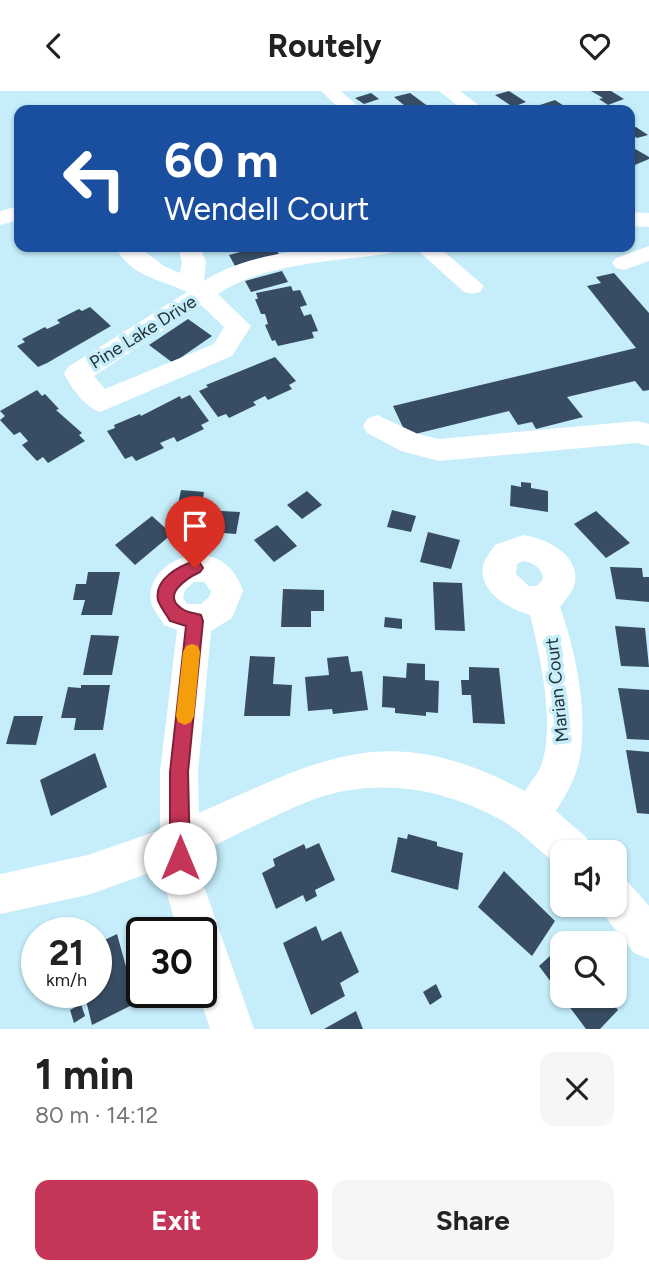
<!DOCTYPE html>
<meta charset="utf-8">
<style>
:root{--surface:#fff;--page:#f6f6f6;--text:#222;--muted:#767676;--accent:#c43557}
body{margin:0;font-family:Figtree,sans-serif;background:var(--page);color:var(--text);height:100vh;display:flex;flex-direction:column;font-size:26px;white-space:nowrap}
*{box-sizing:border-box;margin:0}
p{font-size:23px;color:var(--muted)}
.icon{flex:none;width:38px;height:38px;fill:none;stroke:currentColor;stroke-width:2;stroke-linecap:round;stroke-linejoin:round}
.map{position:relative;height:938px;overflow:hidden}
.side{display:flex;flex-direction:column;background:var(--surface);flex:1}
.side>*{flex:none}
.hud{position:absolute;left:14px;top:14px;width:621px;height:147px;border-radius:14px;box-shadow:0 2px 5px #0004;background:#1a4fa0;color:#fff;overflow:hidden}
.fabs{position:absolute;left:550px;top:749px;display:grid;gap:14px}
.fabs a{display:grid;place-items:center;width:77px;height:77px;border-radius:14px;background:var(--surface);box-shadow:0 2px 5px #0004;font-size:35px}
.speed{position:absolute;left:21px;top:826px;display:flex;gap:14px;font-size:35px;font-weight:700;text-align:center}
.speed>*{display:grid;place-content:center;width:91px;height:91px;border-radius:50%;background:var(--surface);box-shadow:0 2px 5px #0004;line-height:1}
.speed small{font-size:18px;font-weight:400}
.speed .limit{border:4px solid #111;border-radius:10px;background:#fff;color:#111}
.pin{position:absolute;display:grid;place-items:center;width:60px;height:60px;color:#fff;margin:-72px -30px;border-radius:50% 50% 50% 0;rotate:-45deg;box-shadow:0 0 7px #0007}
.pin .icon{rotate:45deg}
.me{position:absolute;width:77px;margin:-38px;rotate:0deg;stroke-linejoin:round;filter:drop-shadow(0 0 5px #0008)}
.turn{display:flex;align-items:center;gap:24px;height:147px;padding:0 35px;font-size:32px}
.turn .icon{width:91px;height:91px;stroke-width:2.5}
.turn b{display:block;font-size:49px;line-height:60px}
.round{display:grid;place-items:center;flex:none;width:74px;height:74px;border-radius:14px;background:var(--page)}
.summary{display:flex;align-items:center;justify-content:space-between;height:119px;padding:0 35px}
h1{font-size:42px;font-weight:700;line-height:52px}
.button{display:flex;gap:14px;margin-top:auto;padding:14px 35px}
.button a{flex:1;height:80px;border-radius:14px;background:var(--accent);color:#fff;font-size:28px;font-weight:700;line-height:80px;text-align:center}
.button a+a{background:var(--page);color:var(--text)}
header{display:flex;justify-content:space-between;align-items:center;height:91px;padding:0 35px;background:var(--surface);font-size:32px;font-weight:700}
.map>svg:first-child{display:block}
</style>
<header><svg class="icon" aria-label="back" viewBox="0 0 24 24"><path d="M15 5l-7 7 7 7"/></svg>Routely<svg class="icon" aria-label="heart" viewBox="0 0 24 24"><path d="M12 20l-8-8c-3-5 5-10 8-4 3-6 11-1 8 4z"/></svg></header>
<div class="map">
<svg width="649" height="938" viewBox="0 0 649 938">
<rect width="100%" height="100%" fill="#c5edfa"/>
<g fill="#384d63">
<polygon points="509,0 526,11 513,16 495,4"/>
<polygon points="591,0 611,0 624,8 608,14 599,8 603,7"/>
<polygon points="371,2 379,8 364,13 355,7"/>
<polygon points="410,2 433,19 410,19 394,6"/>
<polygon points="555,9 564,15 547,19 540,14"/>
<polygon points="636,36 648,44 637,47 630,42 630,37"/>
<polygon points="630,55 649,66 649,68 630,76"/>
<polygon points="259,156 274,156 279,163 235,175 229,164"/>
<polygon points="282,180 288,191 251,201 245,190"/>
<polygon points="614,182 649,222 649,299 643,300 635,290 567,306 583,326 536,338 532,331 518,334 509,320 407,345 393,315 636,257 587,195 601,192 596,186"/>
<polygon points="291,195 293,200 300,199 307,214 300,216 304,225 311,223 318,240 312,241 314,247 278,255 275,249 272,250 265,234 268,233 265,223 261,223 255,208 258,208 256,202"/>
<polygon points="90,216 111,235 47,272 38,276 17,255 25,251 22,248 45,236 47,238 60,232 57,229 79,218 82,220"/>
<polygon points="188,228 212,245 173,272 149,254"/>
<polygon points="275,266 296,290 289,294 292,298 268,309 265,305 253,311 256,314 229,327 226,323 218,326 199,300 208,296 206,294"/>
<polygon points="37,299 42,305 45,303 59,318 56,319 82,342 79,344 85,350 48,372 43,366 37,370 22,354 28,350 20,341 14,344 0,329 5,325 0,320"/>
<polygon points="190,304 209,330 201,334 204,338 177,351 174,346 160,352 164,357 136,370 132,365 125,368 107,340 115,337 114,334 140,323 141,325 180,305 181,308"/>
<polygon points="521,391 531,392 531,397 548,400 548,421 510,415 511,394 521,396"/>
<polygon points="181,399 204,401 201,420 177,418"/>
<polygon points="307,400 322,414 302,428 287,414"/>
<polygon points="203,419 240,421 236,443 198,440"/>
<polygon points="392,419 416,425 411,441 387,436"/>
<polygon points="596,420 630,452 606,467 574,433"/>
<polygon points="152,425 172,443 135,474 115,454"/>
<polygon points="277,434 297,455 274,471 254,449"/>
<polygon points="428,441 460,449 451,478 420,471"/>
<polygon points="610,476 642,477 643,486 649,486 649,511 616,508"/>
<polygon points="88,481 120,481 112,524 81,524 85,509 73,509 76,493 86,493"/>
<polygon points="433,491 462,492 465,540 435,539"/>
<polygon points="283,498 324,499 324,520 311,520 311,536 281,536"/>
<polygon points="385,526 402,528 402,538 384,536"/>
<polygon points="615,535 645,537 649,576 621,575"/>
<polygon points="91,544 119,545 112,584 83,584"/>
<polygon points="250,565 275,566 273,593 292,594 290,625 244,625"/>
<polygon points="348,565 351,581 362,580 368,619 333,623 332,618 308,620 305,586 329,584 327,567"/>
<polygon points="407,572 425,573 425,589 439,590 438,622 426,621 426,625 395,622 395,617 382,616 383,585 406,587"/>
<polygon points="469,576 499,577 505,633 473,632 471,604 462,604 461,589 469,589"/>
<polygon points="81,594 110,594 103,639 74,639 76,627 61,627 68,596 81,597"/>
<polygon points="618,597 649,599 649,649 627,648"/>
<polygon points="14,625 43,625 36,654 6,653"/>
<polygon points="626,659 649,661 649,723 637,722"/>
<polygon points="95,662 107,696 51,725 40,689"/>
<polygon points="408,743 437,751 437,755 463,762 458,799 391,781 398,746 407,748"/>
<polygon points="319,752 335,789 315,799 317,805 306,811 303,804 276,818 262,782 275,775 273,768 304,753 306,758"/>
<polygon points="504,780 555,830 532,865 478,816"/>
<polygon points="316,835 322,850 341,840 359,881 340,892 345,905 311,924 283,852"/>
<polygon points="117,843 136,912 92,934 84,901 96,901 96,853"/>
<polygon points="562,854 562,905 607,905 618,919 600,938 586,938 539,875"/>
<polygon points="436,893 442,906 430,914 423,901"/>
<polygon points="81,913 85,925 74,932 70,919"/>
<polygon points="356,920 363,938 324,938"/>
</g>
<g fill="none" stroke-linecap="round" stroke-linejoin="round">
<g fill="#fff" fill-rule="evenodd">
<polygon points="321,0 341,0 362,19 341,19"/>
<polygon points="439,0 460,0 485,19 463,19"/>
<polygon points="19,115 19,129 0,134 0,120"/>
<polygon points="630,121 649,122 649,136 630,135"/>
<polygon points="649,155 649,170 624,179 616,177 612,172 616,167"/>
<path d="M115 156H139L164 175 180 182 182 171 178 156H200L206 171 204 190C253 158 339 153 396 156L393 161 385 163C330 171 265 172 218 203L251 235 232 265 100 321C84 316 72 297 64 283L68 276 187 201C159 187 134 188 115 156ZM201 214 224 236 214 253 105 298 94 285Z"/>
<polygon points="414,156 439,156 484,195 480,201 472,203 464,201"/>
<polygon points="377,324 418,343 439,348 637,330 649,333 649,355 637,352 439,370 401,360 367,342 363,335 367,328"/>
<path d="M523 444C545 447 580 463 575 492 573 501 565 509 560 516 576 561 589 623 579 671 575 689 565 705 556 720L587 747 593 761H562V776C541 763 525 743 503 730 445 697 375 685 312 709 274 724 237 744 200 761V784L254 938H210L198 901H201V842H178L160 778 88 804 0 823V783L88 764 160 739V681L177 539 164 534C160 527 153 519 151 511 142 470 222 435 243 500L232 527 211 540 198 681 199 722C327 665 389 628 525 700 530 691 539 682 542 672 555 631 540 564 530 524 509 518 478 501 483 474 485 467 491 460 495 454ZM524 470C534 472 542 477 543 488L537 495H529L516 483 517 473ZM194 491H204L211 500 209 506 201 513H187L183 507 185 499Z"/>
<polygon points="614,785 628,791 649,815 649,868 634,862 600,819 597,814 614,814"/>
</g>
</g>
<path fill="#c43557" stroke="#7f2239" stroke-width="2" d="M195 470 200 472 203 477 200 481C187 487 159 505 184 519 188 522 196 522 201 524L203 530 188 681 190 767 187 774 180 777 173 774 170 767V681L186 535 170 530C167 524 160 516 158 509 154 488 179 475 195 470Z"/>
<polygon fill="#f59e0b" points="192,553 198,555 200,561 194,625 191,631 185,634 178,631 176,625 183,561 186,555"/>
<g text-anchor="middle" dominant-baseline="central" stroke-width="7" stroke-linejoin="round" paint-order="stroke">
<g font-size="18" fill="#243439" stroke="#c5edfa">
<text transform="translate(143 241) rotate(-32)">Pine Lake Drive</text>
<text transform="translate(557 599) rotate(-96)">Marian Court</text>
</g>
</g>
</svg>
<div class="fabs">
<a><svg class="icon" aria-label="sound" viewBox="0 0 24 24"><path d="M4 9h4l5-4v14l-5-4H4zM17 9q2 3 0 6"/></svg></a>
<a><svg class="icon" aria-label="search" viewBox="0 0 24 24"><circle cx="10" cy="10" r="6"/><path d="M15 15l6 6"/></svg></a>
</div>
<div class="speed"><div>21<small>km/h</small></div><div class="limit">30</div></div>
<div class="pin" style="left:195px;top:477px;background:#d93025"><svg class="icon" aria-label="arrive" viewBox="0 0 24 24"><path d="M6 21V4h12l-3 4 3 4H6"/></svg></div>
<svg class="me" style="left:180px;top:767px" viewBox="-20 -20 40 40"><circle r="19" fill="#fff"/><path d="M0-13L10 11 0 6-10 11z" fill="#c43557"/></svg>
<div class="hud">
<div class="turn"><svg class="icon" aria-label="left" viewBox="0 0 24 24"><path d="M17 20v-9H6M10 6l-5 5 5 5"/></svg><div><b>60 m</b>Wendell Court</div></div>
</div>
</div>
<section class="side">
<div class="summary"><div><h1>1 min</h1><p>80 m · 14:12</p></div><a class="round"><svg class="icon" aria-label="close" viewBox="0 0 24 24"><path d="M6 6l12 12M18 6L6 18"/></svg></a></div>
<div class="button"><a>Exit</a><a>Share</a></div>
</section>
